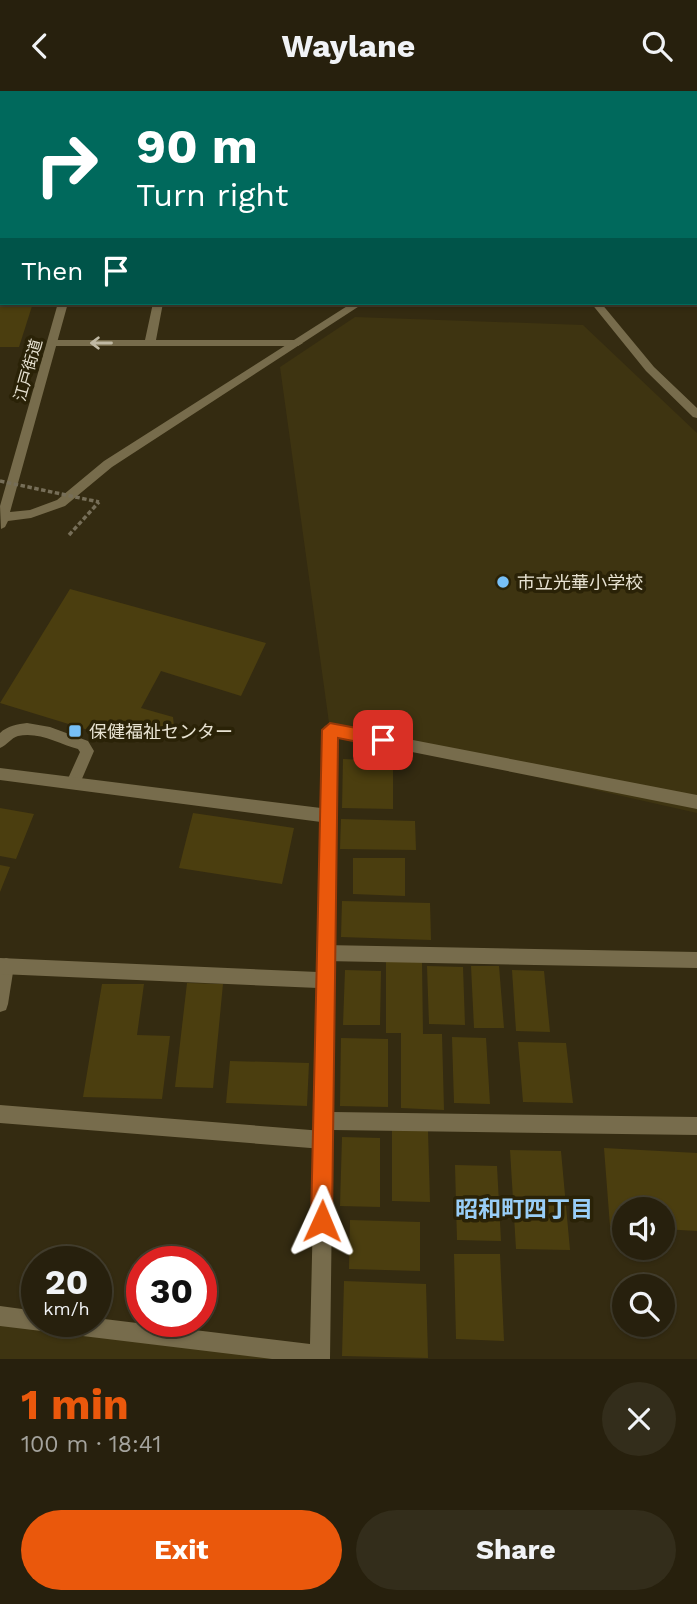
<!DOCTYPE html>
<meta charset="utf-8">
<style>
:root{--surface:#27200d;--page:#332d1b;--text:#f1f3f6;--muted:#a4a39d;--line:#433e2e;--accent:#ea580c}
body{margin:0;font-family:"Work Sans","Noto Sans JP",sans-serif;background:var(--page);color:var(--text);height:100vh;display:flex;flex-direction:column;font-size:26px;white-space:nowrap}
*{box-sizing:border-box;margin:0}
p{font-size:23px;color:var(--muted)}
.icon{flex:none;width:38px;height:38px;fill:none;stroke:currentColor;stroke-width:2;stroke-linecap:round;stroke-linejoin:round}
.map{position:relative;height:1268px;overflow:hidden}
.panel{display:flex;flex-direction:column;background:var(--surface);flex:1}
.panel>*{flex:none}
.top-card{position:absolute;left:0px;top:0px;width:698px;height:214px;box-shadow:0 2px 5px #0004,0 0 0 2px var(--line);background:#00695c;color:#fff;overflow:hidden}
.tools{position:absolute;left:612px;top:1106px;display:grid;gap:14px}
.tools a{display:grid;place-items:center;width:63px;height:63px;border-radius:50%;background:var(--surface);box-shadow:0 2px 5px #0004,0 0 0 2px var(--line);font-size:35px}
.speed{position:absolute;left:21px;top:1155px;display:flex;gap:14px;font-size:35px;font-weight:700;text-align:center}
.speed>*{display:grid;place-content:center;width:91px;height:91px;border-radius:50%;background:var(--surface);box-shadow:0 2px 5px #0004,0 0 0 2px var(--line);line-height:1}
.speed small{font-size:18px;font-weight:400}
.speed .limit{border:10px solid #d22;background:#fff;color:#111}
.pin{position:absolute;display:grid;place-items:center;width:60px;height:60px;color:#fff;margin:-30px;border-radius:14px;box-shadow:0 4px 10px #0006}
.me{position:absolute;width:77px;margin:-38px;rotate:1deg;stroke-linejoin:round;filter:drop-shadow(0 0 5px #0008)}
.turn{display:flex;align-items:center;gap:24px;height:147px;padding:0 21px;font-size:32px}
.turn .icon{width:91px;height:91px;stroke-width:2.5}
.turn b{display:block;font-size:49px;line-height:60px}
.then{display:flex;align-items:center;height:66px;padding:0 21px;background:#0003;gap:14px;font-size:26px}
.round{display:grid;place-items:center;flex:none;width:74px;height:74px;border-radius:37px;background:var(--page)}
.headline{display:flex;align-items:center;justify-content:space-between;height:119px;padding:0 21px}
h1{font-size:42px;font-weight:700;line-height:52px;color:var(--accent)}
.button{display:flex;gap:14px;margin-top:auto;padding:14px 21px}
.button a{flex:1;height:80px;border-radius:42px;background:var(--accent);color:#fff;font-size:28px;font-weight:700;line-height:80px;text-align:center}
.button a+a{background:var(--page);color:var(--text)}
header{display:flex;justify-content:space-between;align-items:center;height:91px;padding:0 21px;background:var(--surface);font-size:32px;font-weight:700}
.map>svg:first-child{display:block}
</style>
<header><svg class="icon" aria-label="back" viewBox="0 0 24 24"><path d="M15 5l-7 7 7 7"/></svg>Waylane<svg class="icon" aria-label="search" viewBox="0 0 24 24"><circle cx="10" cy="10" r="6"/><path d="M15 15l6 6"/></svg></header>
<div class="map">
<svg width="697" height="1268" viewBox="0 0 697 1268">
<rect width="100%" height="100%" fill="#342b11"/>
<g fill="#3e3411">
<polygon points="355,226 583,234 697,342 697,722 330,639 280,276"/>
<polygon points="0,1225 37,1230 320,1268 0,1268"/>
</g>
<g fill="#4b3e0f">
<polygon points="0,212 33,212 19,256 0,256"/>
<polygon points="70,498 266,552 241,605 161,580 141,617 173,626 174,635 166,640 133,630 124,650 0,612"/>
<polygon points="343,668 393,670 393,718 342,717"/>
<polygon points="0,717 34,723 16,768 0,765"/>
<polygon points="193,722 294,737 282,793 179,777"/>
<polygon points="341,728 415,730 416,759 340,758"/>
<polygon points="353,767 405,767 405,805 353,803"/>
<polygon points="0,774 10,776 0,801"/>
<polygon points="342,810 430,812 431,849 341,846"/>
<polygon points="386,869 422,870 423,943 442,943 444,1019 401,1017 401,942 386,942"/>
<polygon points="427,875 463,876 465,934 429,933"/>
<polygon points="471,875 499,875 504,937 474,937"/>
<polygon points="345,879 381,880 380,934 343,934"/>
<polygon points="512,879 544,880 550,941 516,940"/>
<polygon points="187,892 223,893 213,997 175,996"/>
<polygon points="102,893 144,893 137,944 170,945 162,1008 83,1006"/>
<polygon points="452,946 486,947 490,1013 454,1012"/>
<polygon points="341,947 388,948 388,1016 340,1015"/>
<polygon points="518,951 566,952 573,1012 523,1011"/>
<polygon points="230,970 309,972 307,1015 226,1012"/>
<polygon points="392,1039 428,1040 430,1111 392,1110"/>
<polygon points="342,1046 380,1047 380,1116 340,1115"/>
<polygon points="604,1057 697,1062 697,1140 663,1138 663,1118 625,1118 625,1136 610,1135"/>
<polygon points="510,1059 561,1060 570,1159 516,1158"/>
<polygon points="455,1074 497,1075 501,1150 457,1149"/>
<polygon points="350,1129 420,1131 420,1180 349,1178"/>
<polygon points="454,1163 500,1163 504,1250 456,1248"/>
<polygon points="344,1190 426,1193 428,1267 342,1265"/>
</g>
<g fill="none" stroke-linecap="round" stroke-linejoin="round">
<polyline stroke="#766e58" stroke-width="3.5" stroke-dasharray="4.5 2.5" stroke-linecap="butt" points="69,444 99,411"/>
<g fill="#776c4c" fill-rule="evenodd">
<polygon points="563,0 582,0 561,2"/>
<rect x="0" y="8" width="2" height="5"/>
<rect x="0" y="134" width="2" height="6"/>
<polygon points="153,212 163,212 156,249 298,249 303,252 298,255 52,255 47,252 52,249 145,249"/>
<path d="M27 632 50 636 88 650 94 660 78 697 73 698 68 697 66 692 80 661 78 658C60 653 38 640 18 645 11 647 7 654 0 657V642C7 635 18 633 27 632Z"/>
<polygon points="324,854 697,861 697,877 324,870 318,868 316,862 318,856"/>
<polygon points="6,867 12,869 14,875 8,913 6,919 0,921 0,870"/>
<polygon points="0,1014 323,1040 329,1043 332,1049 329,1055 323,1058 0,1032"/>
</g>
<g fill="#776c4c" fill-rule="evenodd">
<polygon points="443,0 451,0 452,2 444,2"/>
<rect x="633" y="0" width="8" height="2"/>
<rect x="0" y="67" width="2" height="6"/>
<rect x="696" y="146" width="1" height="7"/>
<polygon points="591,212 601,212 654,276 697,317 697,327 693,326 646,280"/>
<polygon points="330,633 697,704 697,718 337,646 333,1021 697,1026 697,1044 333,1039 330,1268 272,1268 0,1235 0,1215 37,1220 37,1230 96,1230 96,1227 310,1253 315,1034 313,1030 318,897 0,883 0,867 318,881 321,731 0,689 0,677 321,717 323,639 325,635"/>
</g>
<g fill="#776c4c" fill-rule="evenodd">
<polygon points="119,0 127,0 118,2"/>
<rect x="696" y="7" width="1" height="4"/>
<polygon points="58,212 68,212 10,421 30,419 57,409 104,370 352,212 364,212 112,376 65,415 31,427 8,430 5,436 1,438 0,415"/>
</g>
<polyline stroke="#766e58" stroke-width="3.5" stroke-dasharray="4.5 2.5" stroke-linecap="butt" points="0,390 99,411"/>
</g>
<defs><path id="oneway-shaft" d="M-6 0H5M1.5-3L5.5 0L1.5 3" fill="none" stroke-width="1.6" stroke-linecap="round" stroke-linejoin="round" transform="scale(1.75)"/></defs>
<use stroke="#c0b9a4" href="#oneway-shaft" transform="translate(101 252) rotate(180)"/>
<polygon fill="#ea580c" stroke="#983908" stroke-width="2" points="330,632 383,642 391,649 383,656 338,647 332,1130 329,1137 322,1141 314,1137 311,1130 322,639"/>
<g fill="#77c0f7" stroke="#2a2207" stroke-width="2.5">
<circle cx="503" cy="491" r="7"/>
<rect x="68" y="633" width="14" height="14" rx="3.5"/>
</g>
<g text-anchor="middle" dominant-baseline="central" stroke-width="7" stroke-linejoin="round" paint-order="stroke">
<g font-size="16" fill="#e8e3d3" stroke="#2a2207">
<text transform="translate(28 279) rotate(-74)">江戸街道</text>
</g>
<g font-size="18" fill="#e8e3d3" stroke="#2a2207" text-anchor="start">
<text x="517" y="491">市立光華小学校</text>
<text x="89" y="640">保健福祉センター</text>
</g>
<g font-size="23" font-weight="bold" fill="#99cef7" stroke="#2a2207">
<text x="524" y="1118">昭和町四丁目</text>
</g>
</g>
</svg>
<div class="tools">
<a><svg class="icon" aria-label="sound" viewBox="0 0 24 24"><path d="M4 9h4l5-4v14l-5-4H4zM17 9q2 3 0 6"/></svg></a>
<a><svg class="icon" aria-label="search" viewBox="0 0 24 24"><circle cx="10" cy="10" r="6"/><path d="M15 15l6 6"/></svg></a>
</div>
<div class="speed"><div>20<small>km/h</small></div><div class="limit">30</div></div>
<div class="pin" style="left:383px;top:649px;background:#d93025"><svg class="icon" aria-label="arrive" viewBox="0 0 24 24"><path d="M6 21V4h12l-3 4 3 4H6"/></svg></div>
<svg class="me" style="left:322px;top:1130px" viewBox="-20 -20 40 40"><path d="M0-17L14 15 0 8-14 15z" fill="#ea580c" stroke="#fff" stroke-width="4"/></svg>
<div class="top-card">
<div class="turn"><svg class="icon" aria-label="right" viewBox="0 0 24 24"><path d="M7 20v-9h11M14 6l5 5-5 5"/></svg><div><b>90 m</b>Turn right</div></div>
<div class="then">Then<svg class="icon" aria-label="arrive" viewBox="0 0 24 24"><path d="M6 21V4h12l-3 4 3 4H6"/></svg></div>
</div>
</div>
<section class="panel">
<div class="headline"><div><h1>1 min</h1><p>100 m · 18:41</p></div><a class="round"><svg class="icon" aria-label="close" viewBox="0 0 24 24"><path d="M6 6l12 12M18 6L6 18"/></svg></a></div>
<div class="button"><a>Exit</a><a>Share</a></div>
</section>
